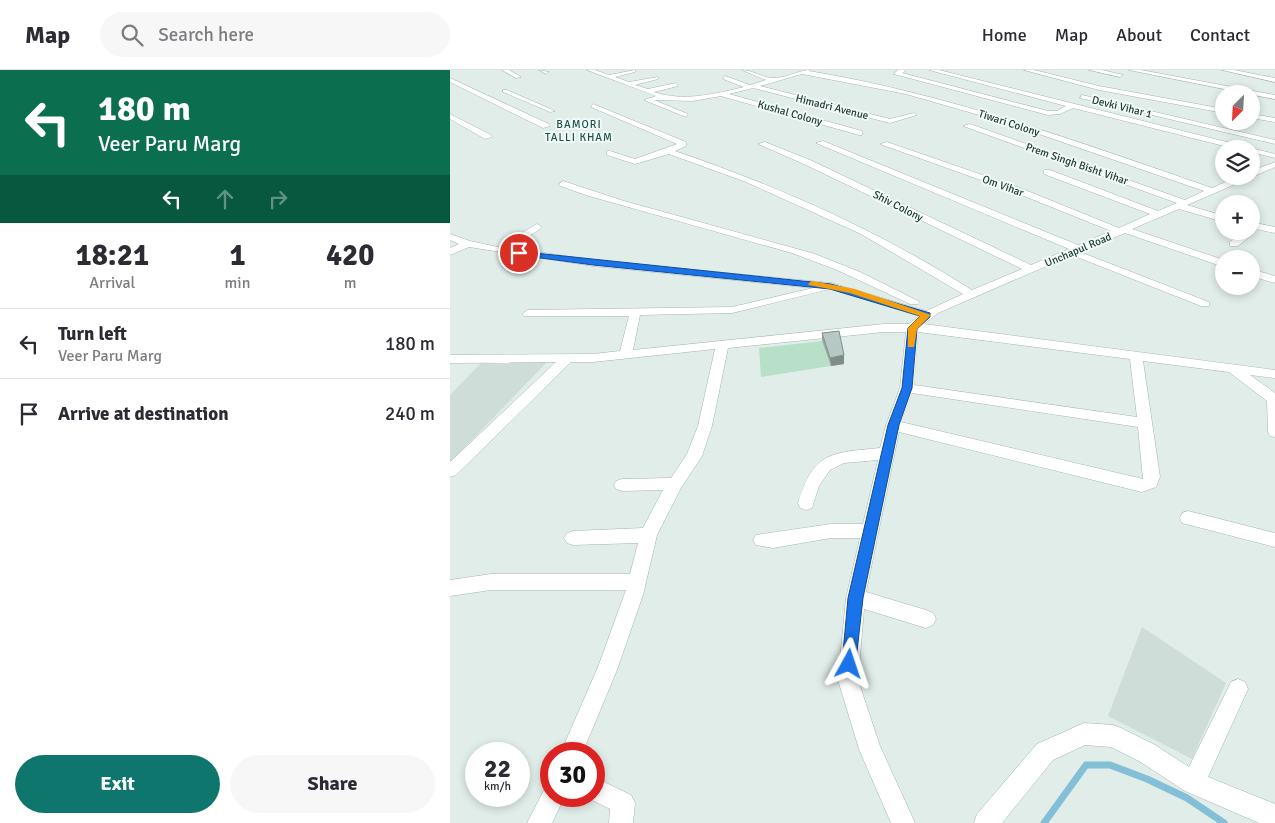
<!DOCTYPE html>
<meta charset="utf-8">
<style>
:root{--surface:#fff;--page:#f7f7f7;--text:#2b2b33;--muted:#7c7c81;--line:#e1e1e2;--accent:#0f766e}
body{margin:0;font-family:Signika,sans-serif;background:var(--page);color:var(--text);height:100vh;display:flex;flex-direction:column;font-size:19px;white-space:nowrap}
*{box-sizing:border-box;margin:0}
p{font-size:16px;color:var(--muted)}
.icon{flex:none;width:28px;height:28px;fill:none;stroke:currentColor;stroke-width:2;stroke-linecap:round;stroke-linejoin:round}
.map{position:relative;flex:1;overflow:hidden}
.side{display:flex;flex-direction:column;background:var(--surface);width:450px}
.side>*{flex:none}
.guide{background:#0b6e4f;color:#fff;overflow:hidden}
.needle{width:32px;rotate:204deg}
.tools{position:absolute;left:765px;top:15px;display:grid;gap:10px}
.tools a{display:grid;place-items:center;width:45px;height:45px;border-radius:50%;background:var(--surface);box-shadow:0 2px 8px #0003;font-size:25px}
.speed{position:absolute;left:15px;top:672px;display:flex;gap:10px;font-size:25px;font-weight:700;text-align:center}
.speed>*{display:grid;place-content:center;width:65px;height:65px;border-radius:50%;background:var(--surface);box-shadow:0 2px 8px #0003;line-height:1}
.speed small{font-size:12px;font-weight:400}
.speed .limit{border:8px solid #d22;background:#fff;color:#111}
.pin{position:absolute;display:grid;place-items:center;width:42px;height:42px;color:#fff;margin:-21px;border:2px solid #fff;border-radius:50%;box-shadow:0 1px 5px #0007}
.me{position:absolute;width:55px;margin:-28px;rotate:5deg;stroke-linejoin:round;filter:drop-shadow(0 0 4px #0008)}
.turn{display:flex;align-items:center;gap:18px;height:105px;padding:0 15px;font-size:22px}
.turn .icon{width:65px;height:65px;stroke-width:2.5}
.turn b{display:block;font-size:35px;line-height:42px}
.lanes{display:flex;align-items:center;height:48px;padding:0 15px;background:#0003;justify-content:center;gap:25px;direction:ltr}
.lanes .off{opacity:.35}
.eta{display:flex;justify-content:space-evenly;align-items:center;height:85px;text-align:center}
.eta b{font-size:30px;font-weight:800;line-height:35px}
.button{display:flex;gap:10px;margin-top:auto;padding:10px 15px}
.button a{flex:1;height:58px;border-radius:30px;background:var(--accent);color:#fff;font-size:20px;font-weight:800;line-height:58px;text-align:center}
.button a+a{background:var(--page);color:var(--text)}
ul{padding:0;list-style:none}
li{display:flex;align-items:center;gap:15px;height:70px;padding:0 15px;border-top:1px solid var(--line)}
li div{flex:1}
li b{display:block;font-size:19px}
li em{font-style:normal}
header{display:flex;align-items:center;gap:30px;box-sizing:border-box;height:70px;padding:0 25px;background:var(--surface);border-bottom:1px solid var(--line)}
header strong{font-size:24px}
nav{display:flex;gap:28px;margin-inline-start:auto;font-size:18px}
.search{width:350px;height:45px;background:var(--page);display:flex;align-items:center;gap:12px;box-sizing:border-box;padding:0 18px;border-radius:28px;color:var(--muted);font-size:19px}
main{display:flex;flex:1;min-height:0}
.map>svg:first-child{display:block}
</style>
<header>
<strong>Map</strong>
<div class="search"><svg class="icon" aria-label="search" viewBox="0 0 24 24"><circle cx="10" cy="10" r="6"/><path d="M15 15l6 6"/></svg>Search here</div>
<nav><a>Home</a><a>Map</a><a>About</a><a>Contact</a></nav>
</header>
<main>
<section class="side">
<div class="guide">
<div class="turn"><svg class="icon" aria-label="left" viewBox="0 0 24 24"><path d="M17 20v-9H6M10 6l-5 5 5 5"/></svg><div><b>180 m</b>Veer Paru Marg</div></div>
<div class="lanes"><svg class="icon" aria-label="left" viewBox="0 0 24 24"><path d="M17 20v-9H6M10 6l-5 5 5 5"/></svg><svg class="icon off" aria-label="ahead" viewBox="0 0 24 24"><path d="M12 20V5M6 11l6-6 6 6"/></svg><svg class="icon off" aria-label="right" viewBox="0 0 24 24"><path d="M7 20v-9h11M14 6l5 5-5 5"/></svg></div>
</div>
<div class="eta">
<div><b>18:21</b><p>Arrival</p></div>
<div><b>1</b><p>min</p></div>
<div><b>420</b><p>m</p></div>
</div>
<ul>
<li><svg class="icon" aria-label="left" viewBox="0 0 24 24"><path d="M17 20v-9H6M10 6l-5 5 5 5"/></svg><div><b>Turn left</b><p>Veer Paru Marg</p></div><em>180 m</em></li>
<li><svg class="icon" aria-label="arrive" viewBox="0 0 24 24"><path d="M6 21V4h12l-3 4 3 4H6"/></svg><div><b>Arrive at destination</b></div><em>240 m</em></li>
</ul>
<div class="button"><a>Exit</a><a>Share</a></div>
</section>
<div class="map">
<svg width="825" height="753" viewBox="0 0 825 753">
<rect width="100%" height="100%" fill="#e1ede9"/>
<g fill="#cfddd8">
<polygon points="32,292 97,292 0,393 0,325"/>
<polygon points="692,557 776,613 742,689 658,646"/>
</g>
<polygon fill="#b8e0c8" points="372,271 381,296 311,307 309,278"/>
<g fill="none" stroke-linecap="round" stroke-linejoin="round">
<polyline stroke="#83bfd7" stroke-width="7" points="594,753 636,695 660,695 697,709 737,728 774,753"/>
<defs>
<g id="minor">
<polygon points="52,0 59,0 71,7 66,8"/>
<polygon points="89,0 99,2 96,4"/>
<path d="M137 0H145L159 5 185 0V2L165 7 179 12 208 7V9L185 15 198 19 226 13 228 16 204 22C233 32 265 24 294 17L273 9 275 6 300 15 316 10 292 0C303 0 312 8 322 8 335 9 348 0 361 0L359 1C498 24 629 72 762 118L789 106H801V101L825 92V97L737 135 774 146V152L729 139 682 159 774 190V197L675 163 630 182 759 232V236H751L622 185 488 243 474 254 825 300V308L800 305 825 323V367L820 366 818 362 817 331 779 302 693 291 710 407 706 417 692 422 449 362 416 522 476 540 483 543 486 549 483 555 476 558 414 539 408 610 430 676 465 753H441L409 679 388 610 396 528 410 468H381L323 478 306 475 303 470 306 465 381 454H413L428 390 394 393 380 400 369 416 362 438 356 440 350 438 348 433C364 381 381 383 430 378L436 355 450 318 456 262H434L278 278 262 356 252 386 231 418 207 465 193 525 167 600 132 684H110L148 597 176 520H41L0 526V510L41 504H180L188 473 123 475 117 473 114 468 117 463 123 461 193 458 213 420 172 421 166 419 164 415 166 411 172 409 221 408 237 384 248 356 265 279 143 292H121L6 405 0 407V392L106 292 0 293V285L143 284 170 281 179 246H74L72 244 78 240 282 237 363 218 143 196 19 177 0 185V178L9 174 0 170V164L20 171 48 177 87 154 92 157 90 159 60 178 143 190 381 213 476 241 513 224 411 164 296 112 219 84 185 94 157 85V81H160L185 89 227 74 141 37 143 34 236 72V76L225 81C330 117 429 161 522 220L572 199 354 94 308 74 315 72 360 90 581 195 619 179 366 73 373 71 628 175 661 161 564 122 430 74 437 72 570 118 669 158 700 144 594 104V100H600L708 141 727 133 513 56 520 54 735 130 754 121 557 53 456 24 352 4 310 16 440 49 464 43 467 45 440 53 303 18 279 24 412 61V65H409L271 26 243 31 204 30 238 44 236 47 194 30 206 26ZM380 219 469 246 459 254H434L183 280 190 245 282 243ZM468 262 680 289 687 347 464 315ZM462 323 688 357 693 409 451 352Z"/>
<polygon points="448,0 456,0 452,3 598,41 607,41 616,36 479,0 489,0 825,84 825,88 801,82 801,79 786,79 623,38 610,44 598,45 444,4"/>
<polygon points="574,0 584,0 649,16 774,39 774,43 649,20"/>
<polygon points="639,0 652,0 673,5 670,7"/>
<polygon points="679,0 691,0 825,25 825,29"/>
<polygon points="772,0 784,0 825,8 825,12"/>
<polygon points="0,8 99,54 100,56 93,58 0,12"/>
<polygon points="53,20 57,20 105,41 100,42 53,22"/>
<polygon points="632,25 825,70 825,74 630,28"/>
<polygon points="0,44 41,65 42,67 35,69 0,49"/>
<polygon points="801,44 825,48 825,52 801,48"/>
<polygon points="113,111 174,131 365,184 410,202 470,232 468,234 460,234 387,200 342,183 139,126 110,116 109,114"/>
<polygon points="801,152 825,157 825,163 801,158"/>
<polygon points="801,158 806,161 804,163 788,176 780,176 780,172 795,161 801,161"/>
<polygon points="801,199 825,206 825,213 801,206"/>
<polygon points="738,441 825,463 825,477 732,453 730,448 732,443"/>
<polygon points="788,609 795,612 798,619 758,707 825,734 825,753 809,753 735,721 689,691 661,677 635,675 603,690 552,753 524,753 527,744 587,674 634,653 663,655 671,658 705,675 739,697 781,612"/>
<polygon points="144,707 181,725 185,733 183,753 159,753 160,739 136,727 144,726"/>
<polygon points="101,715 101,726 115,726 102,753 77,753 95,718"/>
</g>
</defs>
<use href="#minor" stroke="#a3b6b1" stroke-width="1"/>
<use href="#minor" fill="#fff" fill-rule="evenodd"/>
</g>
<polygon fill="#9daca8" points="372,263 394,294 381,296 372,271"/>
<polygon fill="#7f8c88" points="394,285 394,294 381,296 380,288"/>
<polygon fill="#b6c8c3" stroke="#7f8c88" points="389,261 394,285 380,288 372,263"/>
<polygon fill="#1a73e8" stroke="#114b97" points="66,181 381,214 480,243 480,247 467,259 462,318 449,355 413,528 405,599 399,602 394,599 392,594 398,528 438,355 452,318 458,258 470,246 380,219 143,195 69,185 65,183"/>
<polygon fill="#f59e0b" points="362,211 405,219 481,245 467,259 464,277 458,277 458,258 470,246 400,223 359,215 358,214"/>
<g text-anchor="middle" dominant-baseline="central" stroke-width="4" stroke-linejoin="round" paint-order="stroke">
<g font-size="11" fill="#1f403b" stroke="#f2f9f6">
<text transform="translate(382 37) rotate(14)">Himadri Avenue</text>
<text transform="translate(672 37) rotate(14)">Devki Vihar 1</text>
<text transform="translate(340 43) rotate(16)">Kushal Colony</text>
<text transform="translate(559 53) rotate(18)">Tiwari Colony</text>
<text transform="translate(627 94) rotate(19)">Prem Singh Bisht Vihar</text>
<text transform="translate(553 116) rotate(20)">Om Vihar</text>
<text transform="translate(448 136) rotate(27)">Shiv Colony</text>
<text transform="translate(628 180) rotate(-23)">Unchapul Road</text>
</g>
<g font-size="11" letter-spacing="1" fill="#19544d" stroke="#f2f9f6">
<text x="129" y="54">BAMORI<tspan x="129" dy="13">TALLI KHAM</tspan></text>
</g>
</g>
</svg>
<div class="tools">
<a><svg class="needle" viewBox="-14 -14 28 28"><path d="M0-13l5 13h-10z" fill="#e53935"/><path d="M0 13l5-13h-10z" fill="#7c7c81"/></svg></a>
<a><svg class="icon" aria-label="layers" viewBox="0 0 24 24"><path d="M12 4l9 5-9 5-9-5zM3 14l9 5 9-5"/></svg></a>
<a>+</a>
<a>−</a>
</div>
<div class="speed"><div>22<small>km/h</small></div><div class="limit">30</div></div>
<div class="pin" style="left:69px;top:183px;background:#d93025"><svg class="icon" aria-label="arrive" viewBox="0 0 24 24"><path d="M6 21V4h12l-3 4 3 4H6"/></svg></div>
<svg class="me" style="left:399px;top:594px" viewBox="-20 -20 40 40"><path d="M0-17L14 15 0 8-14 15z" fill="#1a73e8" stroke="#fff" stroke-width="4"/></svg>
</div>
</main>
